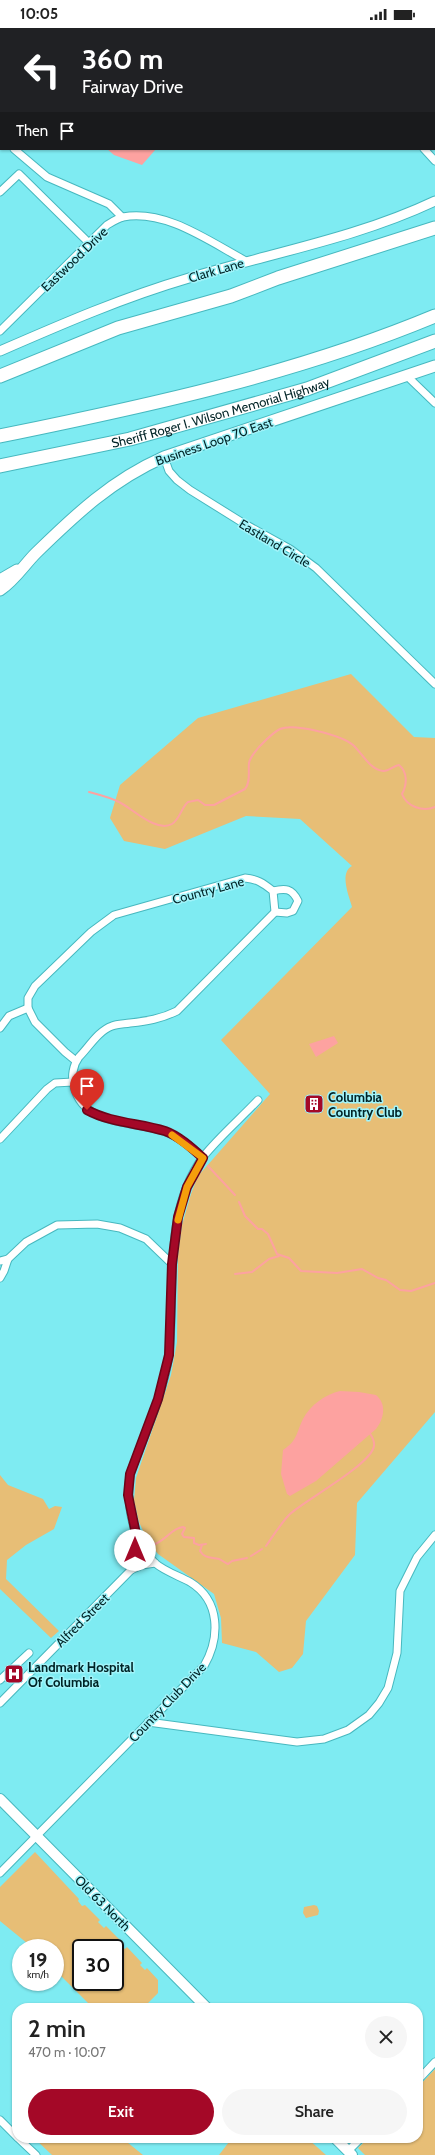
<!DOCTYPE html>
<meta charset="utf-8">
<style>
:root{--surface:#fff;--page:#f6f6f6;--text:#222;--muted:#767676;--accent:#a40827}
body{margin:0;font-family:Cabin,sans-serif;background:var(--page);color:var(--text);height:100vh;display:flex;flex-direction:column;font-size:15px;white-space:nowrap}
*{box-sizing:border-box;margin:0}
p{font-size:13px;color:var(--muted)}
.icon{flex:none;width:22px;height:22px;fill:none;stroke:currentColor;stroke-width:2;stroke-linecap:round;stroke-linejoin:round}
.map{position:relative;flex:1;overflow:hidden}
.details{position:absolute;left:12px;top:1975px;width:411px;height:140px;display:flex;flex-direction:column;background:var(--surface);border-radius:16px;box-shadow:0 1px 3px #0004}
.details>*{flex:none}
.guide{position:absolute;left:0px;top:0px;width:435px;height:122px;box-shadow:0 1px 3px #0004;background:#202124;color:#fff;overflow:hidden}
.speed{position:absolute;left:12px;top:1911px;display:flex;gap:8px;font-size:20px;font-weight:700;text-align:center}
.speed>*{display:grid;place-content:center;width:52px;height:52px;border-radius:50%;background:var(--surface);box-shadow:0 1px 3px #0004;line-height:1}
.speed small{font-size:10px;font-weight:400}
.speed .limit{border:2px solid #111;border-radius:6px;background:#fff;color:#111}
.pin{position:absolute;display:grid;place-items:center;width:34px;height:34px;color:#fff;margin:-41px -17px;border-radius:50% 50% 50% 0;rotate:-45deg;box-shadow:0 0 4px #0007}
.pin .icon{rotate:45deg}
.me{position:absolute;width:44px;margin:-22px;rotate:0deg;stroke-linejoin:round;filter:drop-shadow(0 0 3px #0008)}
.turn{display:flex;align-items:center;gap:14px;height:84px;padding:0 16px;font-size:18px}
.turn .icon{width:52px;height:52px;stroke-width:2.5}
.turn b{display:block;font-size:28px;line-height:34px}
.then{display:flex;align-items:center;height:38px;padding:0 16px;background:#0003;gap:8px;font-size:15px}
.round{display:grid;place-items:center;flex:none;width:42px;height:42px;border-radius:21px;background:var(--page)}
.head{display:flex;align-items:center;justify-content:space-between;height:68px;padding:0 16px}
h1{font-size:24px;font-weight:600;line-height:30px}
.button{display:flex;gap:8px;margin-top:auto;padding:8px 16px}
.button a{flex:1;height:46px;border-radius:24px;background:var(--accent);color:#fff;font-size:16px;font-weight:600;line-height:46px;text-align:center}
.button a+a{background:var(--page);color:var(--text)}
.status{display:flex;justify-content:space-between;align-items:center;height:28px;padding:0 20px;background:var(--surface);direction:ltr}
.status svg{height:11px;fill:currentColor}
.map>svg:first-child{display:block}
</style>
<div class="status"><b>10:05</b><svg viewBox="0 0 49 12"><path d="M0 12V9h3v3zM5 12V6h3v6zM10 12V3h3v9zM15 12V0h3v12zM26 1h20v11H26zM47 4h2v5h-2z"/></svg></div>
<div class="map">
<svg width="435" height="2127" viewBox="0 0 435 2127">
<rect width="100%" height="100%" fill="#7eebf2"/>
<g fill="#e7be76" fill-rule="evenodd">
<path d="M351 646 414 709 435 710V1384L357 1475 355 1527 306 1593 303 1626 292 1640 279 1644 256 1624 222 1615 221 1590 214 1566 158 1526 147 1512 139 1494 134 1472 136 1450 171 1347 177 1314 178 1228 182 1197 191 1166 198 1148 270 1066 221 1012 352 879C349 868 339 845 352 838L300 791 246 788 165 821 124 813 110 790 120 757 198 690Z"/>
<polygon points="0,1447 8,1457 43,1471 49,1481 55,1478 62,1479 54,1501 26,1517 7,1532 6,1551 59,1603 51,1610 0,1561"/>
<path d="M35 1824 79 1871 78 1873 82 1878 85 1877 100 1892 98 1894 104 1900 106 1898 121 1913 119 1916 125 1921 127 1919 142 1935 140 1937 145 1942 147 1940 158 1952V1965L143 1980H93L55 1942 58 1940 55 1937V1920H33L0 1893V1859ZM81 1920H115V1954H81Z"/>
<polygon points="314,1877 317,1878 319,1883 318,1887 306,1890 303,1885 304,1879"/>
<polygon points="435,2041 435,2127 365,2127 358,2120 368,2110 418,2110 418,2059"/>
<polygon points="34,2110 122,2110 143,2127 52,2127"/>
<polygon points="232,2110 307,2110 326,2127 219,2127"/>
</g>
<g fill="#fda2a0">
<polygon points="107,121 156,121 142,137 114,127"/>
<polygon points="334,1008 338,1015 316,1029 309,1016"/>
<path d="M340 1363 359 1364 376 1367C387 1376 384 1391 376 1401L316 1453 290 1468 287 1466 281 1446 283 1422C298 1412 296 1405 303 1391 310 1377 326 1366 340 1363Z"/>
</g>
<g fill="none" stroke-linecap="round" stroke-linejoin="round">
<g stroke="#fda2a0" stroke-width="2">
<path d="M89 764C100 767 109 769 119 774 132 780 156 805 172 796 180 791 181 780 188 774L198 772 205 777H214L245 761C251 754 248 743 249 735 250 729 255 724 259 719 265 713 272 705 280 701 294 695 341 707 353 717 362 725 370 742 383 743 388 744 393 738 399 737 408 744 407 757 402 766 407 779 423 784 435 779"/>
<polyline points="208,1138 235,1167"/>
<polyline points="239,1174 245,1188 258,1201 262,1201 268,1206 277,1226 289,1230 301,1243 337,1245 362,1241 378,1250 386,1252 400,1262 411,1263 435,1255"/>
<polyline points="235,1246 252,1244 269,1231 279,1228"/>
<path d="M152 1517C165 1514 171 1500 183 1499L185 1500 182 1506 184 1509 194 1510V1515L199 1517 206 1516"/>
<path d="M202 1517 200 1523C205 1531 211 1529 219 1531 222 1532 225 1535 228 1536L232 1533 247 1530"/>
<path d="M266 1518C273 1508 281 1495 290 1486 305 1472 371 1437 374 1418 375 1412 372 1409 369 1404"/>
<polyline points="251,1528 262,1521"/>
</g>
<defs>
<g id="minor">
<polyline points="228,0 229,1"/>
<polyline points="48,1 49,0"/>
<polyline points="0,46 1,45"/>
<polyline points="0,109 1,110"/>
<polyline points="14,121 47,149 109,176 122,189"/>
<polyline points="424,121 435,133"/>
<polyline points="0,164 19,146 89,215"/>
<path d="M0 303 107 197C112 194 118 190 123 189 166 181 210 214 246 233"/>
<polyline points="407,348 435,375"/>
<polyline points="164,429 169,443 177,452 190,462 243,495 290,521 316,540 435,656"/>
<path d="M273 863C285 860 292 860 298 873L293 883 287 885 275 884"/>
<polyline points="0,1000 9,988 28,980"/>
<path d="M76 1033 65 1024 35 994 28 980V970L35 958 91 904 114 887 245 850C257 851 263 855 273 863L275 884 177 983C161 991 147 993 130 995 124 996 117 996 112 998 98 1003 89 1019 79 1029 73 1037 71 1049 74 1058 83 1099 133 1092 166 1104 180 1109 192 1120 203 1129"/>
<polyline points="0,1111 47,1061 55,1055 73,1054"/>
<polyline points="0,1233 8,1231 26,1214 57,1197 97,1196 120,1200 146,1211 172,1236"/>
<polyline points="0,1250 4,1243 8,1231"/>
<polyline points="131,1542 136,1507"/>
<polyline points="0,1652 29,1625"/>
<polyline points="0,1675 131,1542 142,1537 155,1535"/>
<polyline points="148,1694 297,1714 324,1711 348,1702 369,1687 379,1675 388,1660 397,1625 400,1563 417,1529 435,1507"/>
<path d="M0 1845 204 1638C220 1610 221 1573 190 1554 179 1548 164 1543 155 1535 132 1514 126 1475 130 1446 143 1411 165 1362 169 1326 176 1261 162 1185 203 1129 219 1109 240 1091 258 1072"/>
<polyline points="418,2052 435,2034"/>
<polyline points="0,2092 17,2109"/>
<polyline points="18,2110 36,2127"/>
<polyline points="348,2123 361,2110"/>
</g>
<path id="tertiary" d="M0 323C62 296 124 269 189 250 271 225 357 210 435 173"/>
<g id="secondary">
<polyline points="0,1771 207,1980"/>
<polyline points="335,2110 352,2127"/>
</g>
<g id="primary">
<polyline points="0,552 17,542"/>
<path d="M0 562C15 552 24 537 36 525 76 486 112 452 164 429L435 338"/>
</g>
<g id="motorway">
<polyline points="0,348 118,300 231,268 278,250 435,200"/>
<path d="M0 408C147 378 296 346 435 288"/>
<path id="s1" d="M0 438 130 411 307 361 435 313"/>
</g>
</defs>
<use href="#minor" stroke="#47b8bf" stroke-width="9"/>
<use href="#tertiary" stroke="#47b8bf" stroke-width="11"/>
<use href="#secondary" stroke="#47b8bf" stroke-width="12"/>
<use href="#primary" stroke="#47b8bf" stroke-width="13"/>
<use href="#motorway" stroke="#47b8bf" stroke-width="15"/>
<use href="#minor" stroke="#fff" stroke-width="7"/>
<use href="#tertiary" stroke="#fff" stroke-width="9"/>
<use href="#secondary" stroke="#fff" stroke-width="10"/>
<use href="#primary" stroke="#fff" stroke-width="11"/>
<use href="#motorway" stroke="#fff" stroke-width="13"/>
</g>
<g fill="none" stroke-linecap="round" stroke-linejoin="round">
<defs>
<path id="route" d="M87 1082C111 1095 139 1095 165 1103 179 1108 192 1120 203 1130L187 1159 178 1189 172 1236 169 1327 158 1371 130 1446 128 1467 136 1506 135 1522"/>
</defs>
<use href="#route" stroke="#6b0519" stroke-width="10"/>
<use href="#route" stroke="#a40827" stroke-width="7"/>
<polyline stroke="#f59e0b" stroke-width="7" points="172,1107 203,1130 187,1159 178,1192"/>
</g>
<defs>
<symbol id="building-square" viewBox="-11 -11 22 22"><rect x="-9" y="-9" width="18" height="18" rx="4" fill="#a40827" stroke="#a1f4fa"/><path d="M-4-6H4V6H1V3H-1V6H-4ZM-2.5-4.3h1.7v1.8h-1.7ZM.8-4.3h1.7v1.8H.8ZM-2.5-1h1.7V.8h-1.7ZM.8-1h1.7V.8H.8Z" fill="#fff"/></symbol>
<symbol id="hospital-square" viewBox="-11 -11 22 22"><rect x="-9" y="-9" width="18" height="18" rx="4" fill="#a40827" stroke="#a1f4fa"/><path d="M-5-5h3v3.5h4V-5h3V5h-3V1.5h-4V5h-3Z" fill="#fff"/></symbol>
</defs>
<g fill-rule="evenodd">
<use href="#building-square" x="303" y="1065" width="22" height="22"/>
<use href="#hospital-square" x="3" y="1635" width="22" height="22"/>
</g>
<g text-anchor="middle" dominant-baseline="central" stroke-width="3" stroke-linejoin="round" paint-order="stroke">
<g font-size="13" fill="#002326" stroke="#a1f4fa">
<text transform="translate(74 231) rotate(-44)">Eastwood Drive</text>
<text transform="translate(216 242) rotate(-16)">Clark Lane</text>
<text stroke="none"><textPath href="#s1" startOffset="227">Sheriff Roger I. Wilson Memorial Highway</textPath></text>
<text transform="translate(214 413) rotate(-19)">Business Loop 70 East</text>
<text transform="translate(275 515) rotate(31)">Eastland Circle</text>
<text transform="translate(208 862) rotate(-15)">Country Lane</text>
<text transform="translate(82 1592) rotate(-45)">Alfred Street</text>
<text transform="translate(167 1674) rotate(-46)">Country Club Drive</text>
<text transform="translate(103 1875) rotate(45)">Old 63 North</text>
</g>
<g font-size="13" font-weight="bold" fill="#002326" stroke="#a1f4fa" text-anchor="start">
<text x="328" y="1069">Columbia<tspan x="328" dy="15">Country Club</tspan></text>
<text x="28" y="1639">Landmark Hospital<tspan x="28" dy="15">Of Columbia</tspan></text>
</g>
</g>
</svg>
<div class="speed"><div>19<small>km/h</small></div><div class="limit">30</div></div>
<div class="pin" style="left:87px;top:1082px;background:#d93025"><svg class="icon" aria-label="arrive" viewBox="0 0 24 24"><path d="M6 21V4h12l-3 4 3 4H6"/></svg></div>
<svg class="me" style="left:135px;top:1522px" viewBox="-20 -20 40 40"><circle r="19" fill="#fff"/><path d="M0-13L10 11 0 6-10 11z" fill="#a40827"/></svg>
<div class="guide">
<div class="turn"><svg class="icon" aria-label="left" viewBox="0 0 24 24"><path d="M17 20v-9H6M10 6l-5 5 5 5"/></svg><div><b>360 m</b>Fairway Drive</div></div>
<div class="then">Then<svg class="icon" aria-label="arrive" viewBox="0 0 24 24"><path d="M6 21V4h12l-3 4 3 4H6"/></svg></div>
</div>
<section class="details">
<div class="head"><div><h1>2 min</h1><p>470 m · 10:07</p></div><a class="round"><svg class="icon" aria-label="close" viewBox="0 0 24 24"><path d="M6 6l12 12M18 6L6 18"/></svg></a></div>
<div class="button"><a>Exit</a><a>Share</a></div>
</section>
</div>
